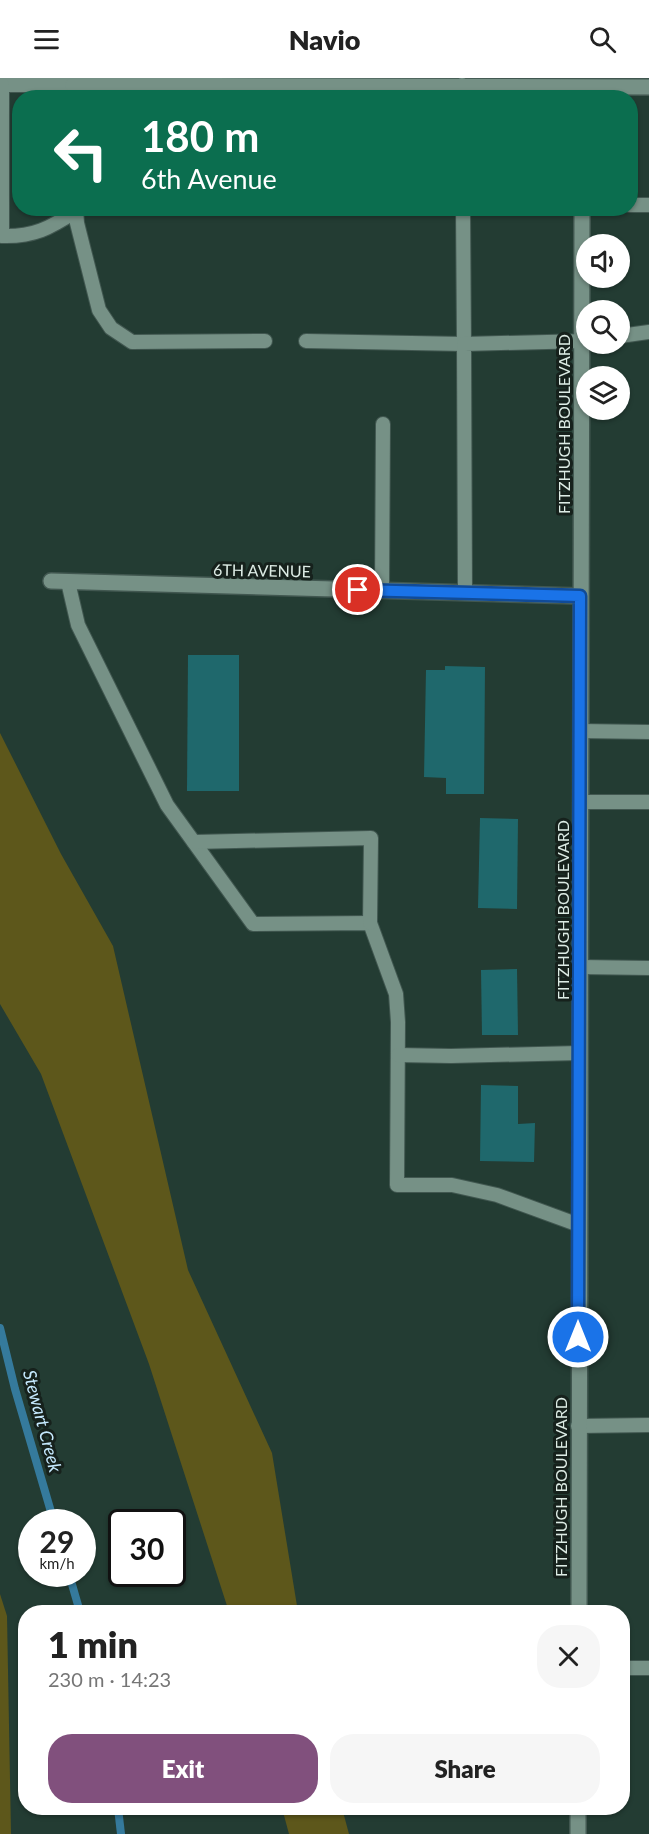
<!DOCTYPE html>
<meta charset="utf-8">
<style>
:root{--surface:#fff;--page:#f6f6f6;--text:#222;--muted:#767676;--accent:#81507d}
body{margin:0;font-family:Lato,sans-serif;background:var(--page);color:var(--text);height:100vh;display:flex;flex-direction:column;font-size:22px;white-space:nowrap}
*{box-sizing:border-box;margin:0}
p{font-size:20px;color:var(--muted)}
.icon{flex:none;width:33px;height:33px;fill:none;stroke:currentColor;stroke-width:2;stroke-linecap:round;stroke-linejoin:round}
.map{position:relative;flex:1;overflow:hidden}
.details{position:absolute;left:18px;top:1527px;width:612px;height:210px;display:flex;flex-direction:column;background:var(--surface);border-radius:24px;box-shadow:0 2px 4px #0004}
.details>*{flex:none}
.guide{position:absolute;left:12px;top:12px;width:626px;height:126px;border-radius:24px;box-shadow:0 2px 4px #0004;background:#0b6e4f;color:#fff;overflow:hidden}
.tools{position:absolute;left:576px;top:156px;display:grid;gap:12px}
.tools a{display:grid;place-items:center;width:54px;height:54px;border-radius:50%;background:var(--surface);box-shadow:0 2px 4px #0004;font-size:30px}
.speed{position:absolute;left:18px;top:1431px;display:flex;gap:12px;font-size:30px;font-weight:700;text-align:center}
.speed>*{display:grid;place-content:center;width:78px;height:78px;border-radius:50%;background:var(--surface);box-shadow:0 2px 4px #0004;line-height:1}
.speed small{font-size:15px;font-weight:400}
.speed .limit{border:3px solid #111;border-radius:9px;background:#fff;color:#111}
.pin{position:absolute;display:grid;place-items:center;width:51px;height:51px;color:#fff;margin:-26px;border:3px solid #fff;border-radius:50%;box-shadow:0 2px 6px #0007}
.me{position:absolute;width:66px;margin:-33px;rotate:0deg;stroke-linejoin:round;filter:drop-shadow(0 0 4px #0008)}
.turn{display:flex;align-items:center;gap:21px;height:126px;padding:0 30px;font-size:27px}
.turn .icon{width:78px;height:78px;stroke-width:2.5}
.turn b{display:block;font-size:42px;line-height:51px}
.round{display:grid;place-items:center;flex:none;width:63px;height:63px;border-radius:24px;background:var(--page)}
.summary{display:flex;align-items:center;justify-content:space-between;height:102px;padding:0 30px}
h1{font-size:36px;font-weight:800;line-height:45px}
.action{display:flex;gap:12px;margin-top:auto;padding:12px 30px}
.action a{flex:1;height:69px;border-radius:24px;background:var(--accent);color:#fff;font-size:24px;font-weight:800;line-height:69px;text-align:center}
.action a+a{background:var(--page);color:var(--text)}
header{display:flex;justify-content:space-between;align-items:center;height:78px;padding:0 30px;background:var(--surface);font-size:27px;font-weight:800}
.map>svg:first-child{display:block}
</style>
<header><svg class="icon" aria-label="menu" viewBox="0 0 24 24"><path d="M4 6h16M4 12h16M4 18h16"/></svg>Navio<svg class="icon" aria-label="search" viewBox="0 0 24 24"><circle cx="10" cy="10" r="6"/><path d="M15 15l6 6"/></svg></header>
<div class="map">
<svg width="649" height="1756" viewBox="0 0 649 1756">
<rect width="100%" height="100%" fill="#233c33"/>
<g fill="#5d571b">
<polygon points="0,655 61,776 113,868 188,1192 272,1375 298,1534 229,1534 149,1286 41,996 0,926"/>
<polygon points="0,1516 7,1538 11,1756 0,1756"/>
<polygon points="282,1730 342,1730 349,1756 289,1756"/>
</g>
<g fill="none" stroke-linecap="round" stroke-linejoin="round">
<g stroke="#357a9c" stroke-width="8">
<polyline points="0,1250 15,1311 54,1444"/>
<polyline points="69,1496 80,1534"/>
<polyline points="118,1730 121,1756"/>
</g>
</g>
<g fill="#1f686c">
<polygon points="188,577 239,577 239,713 187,713"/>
<polygon points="445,588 485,589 484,716 446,716 446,700 424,699 426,592 445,592"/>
<polygon points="480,740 518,741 517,831 478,830"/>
<polygon points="517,891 518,957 482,957 481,892"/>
<polygon points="481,1007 518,1008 518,1046 535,1045 534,1084 480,1083"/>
</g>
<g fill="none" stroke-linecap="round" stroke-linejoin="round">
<defs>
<g id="lane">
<polyline points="0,7 73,7"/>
<path d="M2 7V158C34 159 50 150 76 133"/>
<polyline points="462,7 462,20"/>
<polyline points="630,127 649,127"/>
<polyline points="76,130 77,145 99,232 111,250 132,264 265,263"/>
<polyline points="620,258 649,254"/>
<polyline points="306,263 464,266 463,130"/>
<polyline points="68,504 78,547 167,727 253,846 370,845 396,916 398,944 397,1107 452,1107 497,1117 579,1147"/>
<polyline points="382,513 383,346"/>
<polyline points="465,515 464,266 586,263"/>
<polyline points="580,653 649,654"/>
<polyline points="581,724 649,724"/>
<polyline points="194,764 371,760 370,845"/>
<polyline points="580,889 649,890"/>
<polyline points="398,977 451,978 579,975"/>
<polyline points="578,1348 649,1347"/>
<polyline points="622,1590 649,1590"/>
</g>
<g id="street">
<polyline points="73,7 649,9"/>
<polyline points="51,503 580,518"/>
<polyline points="579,1534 582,130"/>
<polyline points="578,1756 578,1730"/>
</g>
</defs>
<use href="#lane" stroke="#415750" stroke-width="16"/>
<use href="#street" stroke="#415750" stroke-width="18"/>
<use href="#lane" stroke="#769186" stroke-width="14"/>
<use href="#street" stroke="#769186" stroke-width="15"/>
</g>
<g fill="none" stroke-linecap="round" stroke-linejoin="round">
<defs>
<polyline id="route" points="358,512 580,518 578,1259"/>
</defs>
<use href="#route" stroke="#114b97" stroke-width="15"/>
<use href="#route" stroke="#1a73e8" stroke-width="10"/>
</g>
<g text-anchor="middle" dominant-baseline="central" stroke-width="6" stroke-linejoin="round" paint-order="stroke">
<g font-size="16" fill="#ddece5" stroke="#16211c">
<text transform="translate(563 346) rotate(-90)">FITZHUGH BOULEVARD</text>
<text transform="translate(262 492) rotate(1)">6TH AVENUE</text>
<text transform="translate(562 832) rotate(-90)">FITZHUGH BOULEVARD</text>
<text transform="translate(560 1409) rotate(-90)">FITZHUGH BOULEVARD</text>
</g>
<g font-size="18" font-style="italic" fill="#c6eaff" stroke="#16211c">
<text transform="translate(43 1343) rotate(75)">Stewart Creek</text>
</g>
</g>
</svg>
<div class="tools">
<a><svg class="icon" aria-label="sound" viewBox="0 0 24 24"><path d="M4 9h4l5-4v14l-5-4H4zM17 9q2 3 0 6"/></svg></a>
<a><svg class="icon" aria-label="search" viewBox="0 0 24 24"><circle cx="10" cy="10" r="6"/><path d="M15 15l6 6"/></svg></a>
<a><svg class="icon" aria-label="layers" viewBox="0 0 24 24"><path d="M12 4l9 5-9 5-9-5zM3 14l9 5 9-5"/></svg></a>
</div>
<div class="speed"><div>29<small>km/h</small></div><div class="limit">30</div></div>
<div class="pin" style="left:358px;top:512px;background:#d93025"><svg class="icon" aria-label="arrive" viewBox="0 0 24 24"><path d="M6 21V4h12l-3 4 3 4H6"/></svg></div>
<svg class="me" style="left:578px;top:1259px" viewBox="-20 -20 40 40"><circle r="17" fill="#1a73e8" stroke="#fff" stroke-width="3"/><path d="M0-11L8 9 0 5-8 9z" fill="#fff"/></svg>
<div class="guide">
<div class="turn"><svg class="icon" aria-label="left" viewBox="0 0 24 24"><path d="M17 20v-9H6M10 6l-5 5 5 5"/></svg><div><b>180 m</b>6th Avenue</div></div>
</div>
<section class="details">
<div class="summary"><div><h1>1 min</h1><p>230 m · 14:23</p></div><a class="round"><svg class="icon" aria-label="close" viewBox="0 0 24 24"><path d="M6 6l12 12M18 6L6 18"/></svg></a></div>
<div class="action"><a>Exit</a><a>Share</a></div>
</section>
</div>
